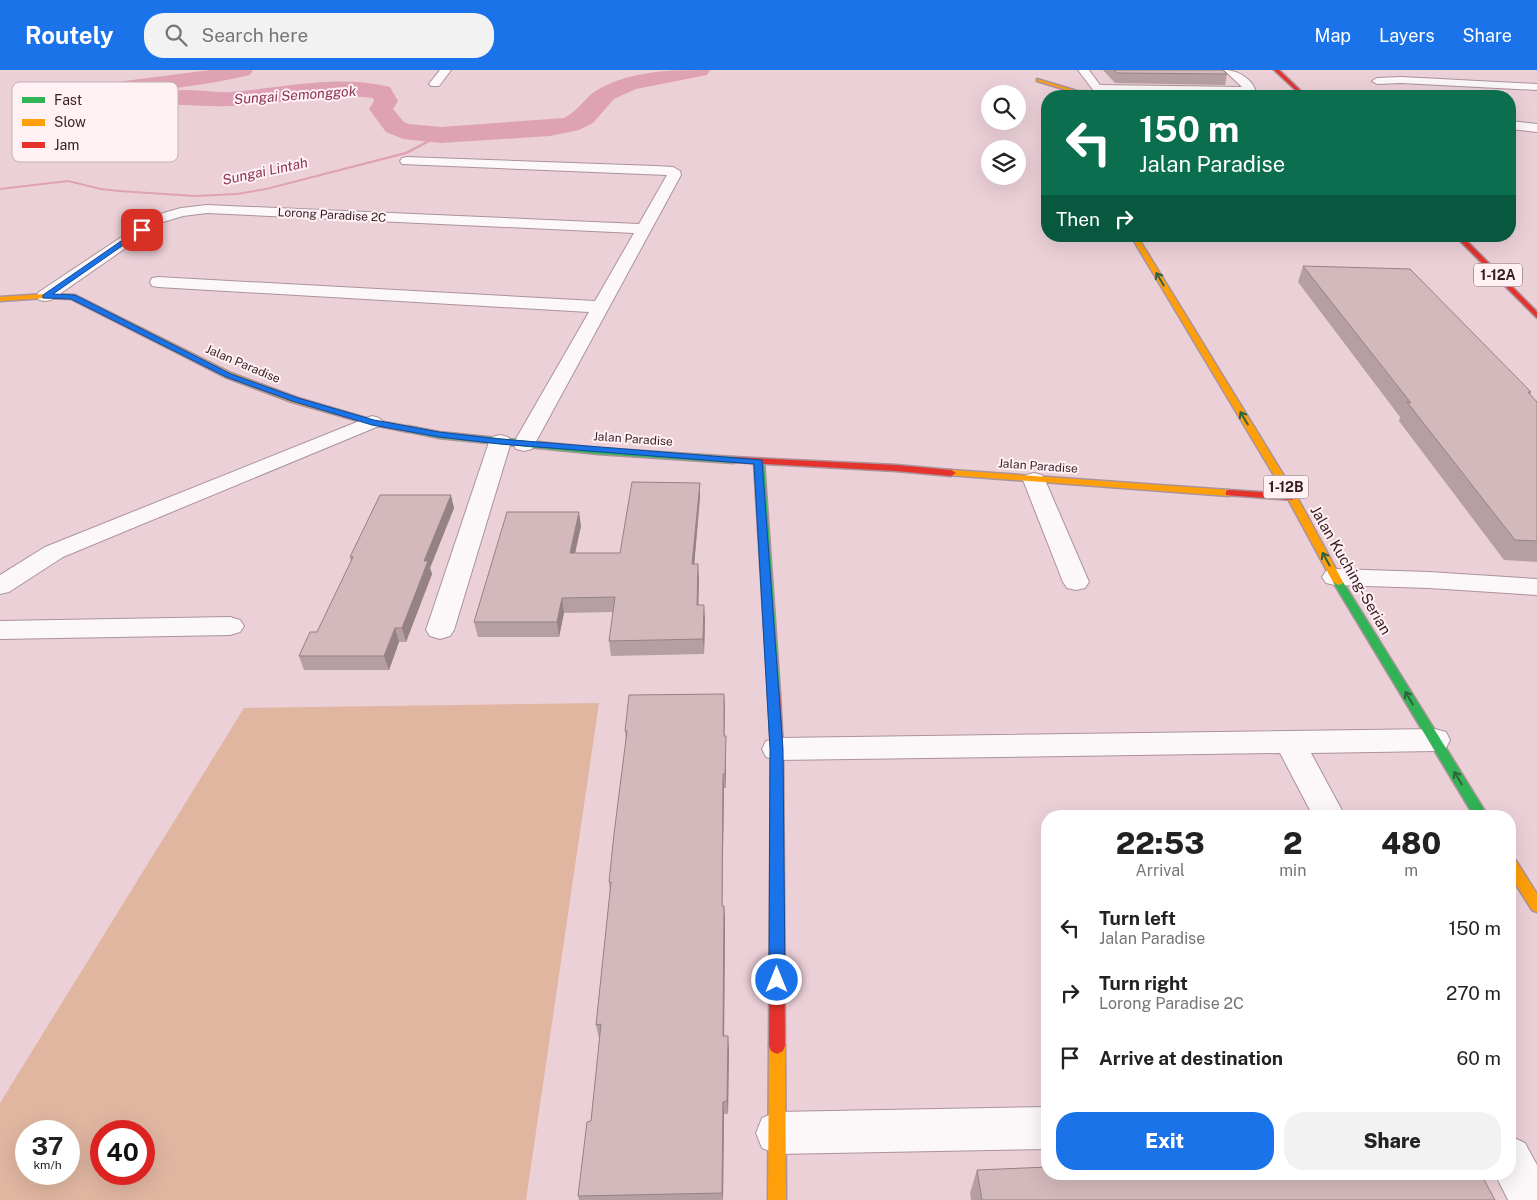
<!DOCTYPE html>
<style>
:root{--surface:#fff;--page:#f2f2f2;--text:#222;--muted:#767676;--accent:#1a73e8}
body{margin:0;font-family:"Public Sans",sans-serif;background:var(--page);color:var(--text);height:100vh;display:flex;flex-direction:column;font-size:19px;white-space:nowrap}
*{box-sizing:border-box;margin:0}
p{font-size:16px;color:var(--muted)}
.icon{flex:none;width:28px;height:28px;fill:none;stroke:currentColor;stroke-width:2;stroke-linecap:round;stroke-linejoin:round}
.map{position:relative;flex:1;overflow:hidden}
.sheet{position:absolute;left:1041px;top:740px;width:475px;height:370px;display:flex;flex-direction:column;background:var(--surface);border-radius:20px;box-shadow:0 5px 20px #0002}
.sheet>*{flex:none}
.guide{position:absolute;left:1041px;top:20px;width:475px;height:152px;border-radius:20px;box-shadow:0 5px 20px #0002;background:#0b6e4f;color:#fff;overflow:hidden}
.buttons{position:absolute;left:981px;top:15px;display:grid;gap:10px}
.buttons a{display:grid;place-items:center;width:45px;height:45px;border-radius:50%;background:var(--surface);box-shadow:0 5px 20px #0002;font-size:25px}
.speed{position:absolute;left:15px;top:1050px;display:flex;gap:10px;font-size:25px;font-weight:700;text-align:center}
.speed>*{display:grid;place-content:center;width:65px;height:65px;border-radius:50%;background:var(--surface);box-shadow:0 5px 20px #0002;line-height:1}
.speed small{font-size:12px;font-weight:400}
.speed .limit{border:8px solid #d22;background:#fff;color:#111}
.pin{position:absolute;display:grid;place-items:center;width:42px;height:42px;color:#fff;margin:-21px;border-radius:10px;box-shadow:0 2px 8px #0006}
.me{position:absolute;width:55px;margin:-28px;rotate:0deg;stroke-linejoin:round;filter:drop-shadow(0 0 4px #0008)}
.turn{display:flex;align-items:center;gap:18px;height:105px;padding:0 15px;font-size:22px}
.turn .icon{width:65px;height:65px;stroke-width:2.5}
.turn b{display:block;font-size:35px;line-height:42px}
.then{display:flex;align-items:center;height:48px;padding:0 15px;background:#0003;gap:10px;font-size:19px}
.eta{display:flex;justify-content:space-evenly;align-items:center;height:85px;text-align:center}
.eta b{font-size:30px;font-weight:800;line-height:35px}
.primary-button{display:flex;gap:10px;margin-top:auto;padding:10px 15px}
.primary-button a{flex:1;height:58px;border-radius:20px;background:var(--accent);color:#fff;font-size:20px;font-weight:800;line-height:58px;text-align:center}
.primary-button a+a{background:var(--page);color:var(--text)}
ul{padding:0;list-style:none}
li{display:flex;align-items:center;gap:15px;height:65px;padding:0 15px}
li div{flex:1}
li b{display:block;font-size:19px}
li em{font-style:normal}
header{display:flex;align-items:center;gap:30px;box-sizing:border-box;height:70px;padding:0 25px;background:var(--accent);color:#fff}
header strong{font-size:24px}
nav{display:flex;gap:28px;margin-inline-start:auto;font-size:18px}
.search{width:350px;height:45px;background:var(--page);display:flex;align-items:center;gap:12px;box-sizing:border-box;padding:0 18px;border-radius:20px;color:var(--muted);font-size:19px}
.map>svg:first-child{display:block}
</style>
<header>
<strong>Routely</strong>
<div class="search"><svg class="icon" aria-label="search" viewBox="0 0 24 24"><circle cx="10" cy="10" r="6"/><path d="M15 15l6 6"/></svg>Search here</div>
<nav><a>Map</a><a>Layers</a><a>Share</a></nav>
</header>
<div class="map">
<svg width="1537" height="1130" viewBox="0 0 1537 1130">
<rect width="100%" height="100%" fill="#ecd0d8"/>
<path fill="#e0b6a1" fill-rule="evenodd" d="M599 633 526 1130H0V1033L244 638ZM26 1061H69V1104H26ZM101 1061H144V1104H101Z"/>
<g fill="none" stroke-linecap="round" stroke-linejoin="round">
<polygon fill="#dea2b4" fill-rule="evenodd" points="440,64 443,65 407,84 266,120 237,125 195,127 119,122 101,120 68,112 0,120 0,118 68,110 101,118 119,120 195,125 237,123 266,118 405,82"/>
<path fill="#dea2b4" fill-rule="evenodd" d="M210 0H253L250 5C217 13 184 17 151 21 163 21 174 20 185 20 201 20 216 23 231 22 284 18 338 4 390 17L398 31 393 39 404 52 409 54 441 57 564 48C580 40 585 26 599 19 632 0 673 0 710 0L707 5 636 19 614 29 593 53 579 60 550 66 441 73 403 69 386 62 369 39 374 31 373 28C323 22 278 35 229 36 207 37 186 34 164 35 137 36 108 40 81 33L77 28 86 19 109 13Z"/>
<defs>
<g id="street">
<polygon points="440,0 451,0 439,16 431,16 429,14"/>
<path d="M1078 0H1089L1100 15 1242 17 1224 0C1236 0 1250 7 1255 19L1253 21 1240 24 1097 21 1093 20Z"/>
<polygon points="1401,7 1537,14 1537,20 1401,13 1377,14 1372,11 1377,8"/>
<polygon points="1510,51 1537,54 1537,62 1510,59"/>
<polygon points="407,87 656,96 673,97 680,101 681,105 532,379 524,381 516,379 513,374 589,242 158,217 152,216 150,212 152,208 158,207 595,231 634,163 207,143 183,146 163,152 51,230 45,231 39,230 36,226 39,222 153,146 181,138 207,135 639,154 667,105 402,94 400,91 402,88"/>
<polygon points="372,346 379,348 383,352 379,356 63,487 9,522 0,524 0,505 45,477"/>
<polygon points="500,365 508,367 511,372 454,560 450,566 440,569 430,566 426,560 489,372 492,367"/>
<polygon points="1034,403 1042,405 1045,410 1089,512 1085,518 1076,520 1067,518 1063,512 1023,410 1026,405"/>
<polygon points="1335,499 1429,502 1537,509 1537,525 1429,518 1335,515 1326,513 1322,507 1326,501"/>
<polygon points="230,547 240,550 244,556 240,562 230,565 0,569 0,551"/>
<polygon points="1435,659 1446,662 1450,670 1446,678 1435,681 1311,683 1345,746 1313,746 1280,683 777,690 766,687 762,679 766,671 777,668"/>
<polygon points="1048,1037 1048,1079 777,1084 762,1078 756,1063 762,1048 777,1042"/>
<polygon points="1510,1066 1525,1073 1537,1095 1537,1130 1508,1130 1495,1104 1510,1104"/>
</g>
<g id="fast">
<polygon points="408,356 439,362 598,378 734,387 739,390 734,393 598,384 439,368 405,361 404,359"/>
<polygon points="759,389 764,392 780,624 778,627 770,627 768,624 754,392"/>
<polygon points="1338,509 1343,512 1488,746 1474,746 1333,512"/>
</g>
<g id="slow">
<polygon points="1037,9 1077,21 1190,26 1077,23 1037,11"/>
<polygon points="1131,166 1137,166 1297,427 1343,512 1342,514 1338,515 1333,512 1287,427"/>
<polygon points="45,224 75,225 231,303 298,328 373,350 411,357 412,359 408,362 369,354 292,332 225,307 71,229 45,228 0,231 0,227"/>
<polygon points="951,400 1229,420 1234,423 1229,426 948,405 948,401"/>
<polygon points="1510,787 1515,789 1537,824 1537,842 1532,840 1510,805"/>
<polygon points="777,968 783,971 785,976 786,1130 768,1130 769,976 771,971"/>
</g>
<g id="jam">
<polygon points="1274,0 1279,0 1306,26 1302,26"/>
<polygon points="1455,166 1462,166 1537,242 1537,248"/>
<polygon points="734,387 896,395 951,400 956,403 951,406 896,401 731,392 731,388"/>
<polygon points="1229,420 1292,424 1297,427 1292,430 1226,425 1226,421"/>
<polygon points="774,620 778,621 780,624 783,679 785,976 783,981 777,984 771,981 769,976 771,679 768,624 770,621"/>
</g>
</defs>
<use href="#street" stroke="#ab939a" stroke-width="2"/>
<use href="#fast" stroke="#ab939a" stroke-width="3"/>
<use href="#slow" stroke="#ab939a" stroke-width="3"/>
<use href="#jam" stroke="#ab939a" stroke-width="3"/>
<use href="#street" fill="#fcf8f9" fill-rule="evenodd"/>
<use href="#fast" fill="#30b455" fill-rule="evenodd"/>
<use href="#slow" fill="#ff9f0a" fill-rule="evenodd"/>
<use href="#jam" fill="#e5322d" fill-rule="evenodd"/>
</g>
<g fill="#b69fa2">
<polygon points="1103,0 1223,0 1227,4 1225,15 1115,13"/>
<polygon points="1303,196 1531,322 1530,325 1537,332 1537,492 1504,490 1399,351 1400,347 1298,212"/>
<polygon points="700,413 700,427 694,494 699,509 698,535 705,550 704,584 611,586 609,571 613,542 564,543 559,567 478,567 474,552 581,456 575,483 620,483"/>
<polygon points="454,438 430,498 432,504 406,572 399,572 389,600 304,600 299,586 317,562 351,492 350,487"/>
<polygon points="724,624 724,666 726,680 726,718 724,718 722,836 724,836 725,850 724,966 729,979 728,1044 724,1044 723,1130 579,1130 578,1126 591,1051 600,968 599,968 596,955 610,822 609,812 626,670 625,661"/>
<polygon points="977,1100 1495,1130 971,1130 970,1123"/>
</g>
<g fill="#948284">
<polygon points="700,413 700,427 693,509 692,494"/>
<polygon points="451,425 454,438 430,498 432,504 406,572 402,558 424,491"/>
<polygon points="579,442 581,456 572,497 570,483"/>
<polygon points="698,494 699,509 698,550 697,535"/>
<polygon points="562,528 564,543 559,567 557,552"/>
<polygon points="704,535 705,550 704,584 703,569"/>
<polygon points="395,558 399,572 389,600 384,586"/>
<polygon points="724,624 725,638 724,680"/>
<polygon points="726,666 726,718 725,704"/>
<polygon points="723,704 724,718 722,850 722,836"/>
<polygon points="724,836 725,850 724,979 723,966"/>
<polygon points="728,966 729,979 728,1044 727,1031"/>
<polygon points="723,1032 724,1044 723,1130 722,1123"/>
</g>
<g fill="#d4b9bc" stroke="#948284">
<polygon points="1114,0 1223,0 1227,4 1117,3"/>
<polygon points="1303,196 1410,199 1531,322 1528,322 1537,332 1537,471 1515,470 1407,332 1411,333"/>
<polygon points="632,412 700,413 692,494 698,494 697,535 704,535 703,569 609,571 615,527 562,528 557,552 474,552 507,442 579,442 570,483 620,483"/>
<polygon points="380,425 451,425 424,491 428,491 402,558 395,558 384,586 299,586 310,562 317,562 353,487 350,487"/>
<polygon points="724,624 724,666 726,666 725,704 723,704 722,836 724,836 723,966 728,966 727,1031 723,1032 722,1123 578,1126 587,1052 591,1051 601,954 596,955 611,812 609,812 614,764 627,661 625,661 629,625"/>
<polygon points="1048,1097 1048,1104 1481,1104 1495,1130 982,1130 977,1100"/>
</g>
<defs><path id="oneway-shaft" d="M-6 0H5M1.5-3L5.5 0L1.5 3" fill="none" stroke-width="1.6" stroke-linecap="round" stroke-linejoin="round" transform="scale(1.25)"/></defs>
<g stroke="#33613a">
<use href="#oneway-shaft" transform="translate(1160 209) rotate(-121)"/>
<use href="#oneway-shaft" transform="translate(1244 348) rotate(-121)"/>
<use href="#oneway-shaft" transform="translate(1326 489) rotate(-119)"/>
<use href="#oneway-shaft" transform="translate(1409 628) rotate(-121)"/>
<use href="#oneway-shaft" transform="translate(1458 708) rotate(-121)"/>
</g>
<polygon fill="#1a73e8" stroke="#114b97" points="140,158 145,160 53,224 75,225 231,304 298,328 374,350 439,362 500,369 762,390 783,679 785,910 782,914 777,917 771,914 769,910 770,679 754,394 500,374 439,367 372,355 292,331 226,307 71,229 43,228 43,225"/>
<g text-anchor="middle" dominant-baseline="central" stroke-width="4" stroke-linejoin="round" paint-order="stroke">
<g font-size="12" fill="#361d24" stroke="#fff1f4">
<text transform="translate(332 145) rotate(3)">Lorong Paradise 2C</text>
<text transform="translate(243 294) rotate(23)">Jalan Paradise</text>
<text transform="translate(633 369) rotate(4)">Jalan Paradise</text>
<text transform="translate(1038 396) rotate(4)">Jalan Paradise</text>
</g>
<g font-size="14" font-style="italic" fill="#8b3453" stroke="#fff1f4">
<text transform="translate(295 25) rotate(-4)">Sungai Semonggok</text>
<text transform="translate(265 101) rotate(-12)">Sungai Lintah</text>
</g>
<g fill="#fff1f4" stroke="#725d62" stroke-width="1">
<rect x="1474" y="193.5" width="48" height="23" rx="4"/>
<rect x="1263.5" y="405.5" width="45" height="23" rx="4"/>
</g>
<g font-size="14" font-weight="bold" fill="#361d24">
<text x="1498" y="205">1-12A</text>
<text x="1286" y="417">1-12B</text>
</g>
<g font-size="15" fill="#361d24" stroke="#fff1f4">
<text transform="translate(1351 500) rotate(60)">Jalan Kuching-Serian</text>
</g>
</g>
<rect x="12" y="12" width="166" height="80" rx="8" fill="#fff1f4" stroke="#c3b1b6" stroke-width="1"/>
<rect x="22" y="27" width="23" height="6" fill="#30b455"/>
<rect x="22" y="49" width="23" height="7" fill="#ff9f0a"/>
<rect x="22" y="72" width="23" height="6" fill="#e5322d"/>
<g font-size="14" fill="#361d24">
<text x="54" y="35">Fast</text>
<text x="54" y="57">Slow</text>
<text x="54" y="80">Jam</text>
</g>
</svg>
<div class="buttons">
<a><svg class="icon" aria-label="search" viewBox="0 0 24 24"><circle cx="10" cy="10" r="6"/><path d="M15 15l6 6"/></svg></a>
<a><svg class="icon" aria-label="layers" viewBox="0 0 24 24"><path d="M12 4l9 5-9 5-9-5zM3 14l9 5 9-5"/></svg></a>
</div>
<div class="speed"><div>37<small>km/h</small></div><div class="limit">40</div></div>
<div class="pin" style="left:142px;top:160px;background:#d93025"><svg class="icon" aria-label="arrive" viewBox="0 0 24 24"><path d="M6 21V4h12l-3 4 3 4H6"/></svg></div>
<svg class="me" style="left:777px;top:910px" viewBox="-20 -20 40 40"><circle r="17" fill="#1a73e8" stroke="#fff" stroke-width="3"/><path d="M0-11L8 9 0 5-8 9z" fill="#fff"/></svg>
<div class="guide">
<div class="turn"><svg class="icon" aria-label="left" viewBox="0 0 24 24"><path d="M17 20v-9H6M10 6l-5 5 5 5"/></svg><div><b>150 m</b>Jalan Paradise</div></div>
<div class="then">Then<svg class="icon" aria-label="right" viewBox="0 0 24 24"><path d="M7 20v-9h11M14 6l5 5-5 5"/></svg></div>
</div>
<section class="sheet">
<div class="eta">
<div><b>22:53</b><p>Arrival</p></div>
<div><b>2</b><p>min</p></div>
<div><b>480</b><p>m</p></div>
</div>
<ul>
<li><svg class="icon" aria-label="left" viewBox="0 0 24 24"><path d="M17 20v-9H6M10 6l-5 5 5 5"/></svg><div><b>Turn left</b><p>Jalan Paradise</p></div><em>150 m</em></li>
<li><svg class="icon" aria-label="right" viewBox="0 0 24 24"><path d="M7 20v-9h11M14 6l5 5-5 5"/></svg><div><b>Turn right</b><p>Lorong Paradise 2C</p></div><em>270 m</em></li>
<li><svg class="icon" aria-label="arrive" viewBox="0 0 24 24"><path d="M6 21V4h12l-3 4 3 4H6"/></svg><div><b>Arrive at destination</b></div><em>60 m</em></li>
</ul>
<div class="primary-button"><a>Exit</a><a>Share</a></div>
</section>
</div>
